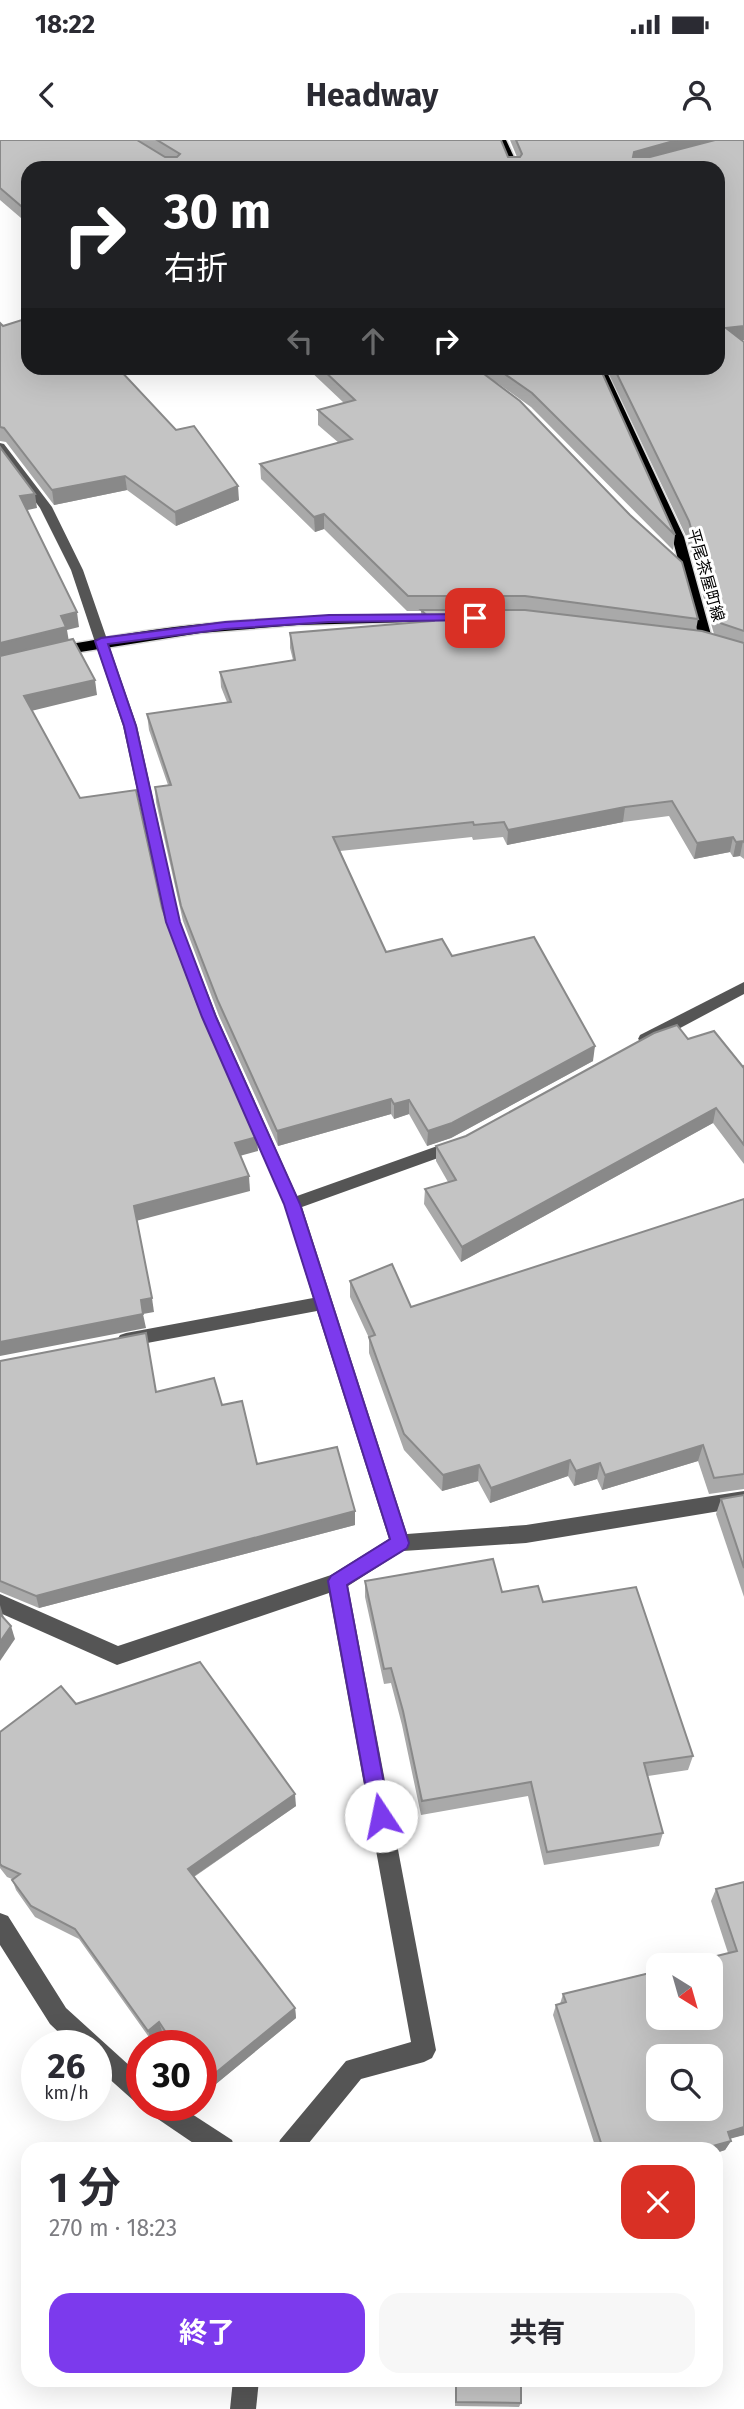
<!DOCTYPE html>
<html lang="ja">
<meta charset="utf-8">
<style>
:root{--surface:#fff;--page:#f7f7f7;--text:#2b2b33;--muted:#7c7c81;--accent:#7c3aed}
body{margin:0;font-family:"Fira Sans","Noto Sans JP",sans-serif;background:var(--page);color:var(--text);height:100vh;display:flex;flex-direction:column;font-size:26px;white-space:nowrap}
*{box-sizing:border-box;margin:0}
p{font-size:23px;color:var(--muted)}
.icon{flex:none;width:38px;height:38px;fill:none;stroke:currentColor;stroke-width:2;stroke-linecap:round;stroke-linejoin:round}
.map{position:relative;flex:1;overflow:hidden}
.details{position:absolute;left:21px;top:2002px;width:702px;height:245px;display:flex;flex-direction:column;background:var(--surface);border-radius:21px;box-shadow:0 7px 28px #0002}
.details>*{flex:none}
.banner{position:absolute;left:21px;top:21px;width:704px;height:214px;border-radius:21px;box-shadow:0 7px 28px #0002;background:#202124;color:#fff;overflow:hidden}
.needle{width:46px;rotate:143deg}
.buttons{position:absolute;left:646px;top:1813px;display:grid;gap:14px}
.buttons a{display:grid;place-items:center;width:77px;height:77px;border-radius:14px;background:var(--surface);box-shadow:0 7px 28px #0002;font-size:35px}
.speed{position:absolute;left:21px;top:1890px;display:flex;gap:14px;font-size:35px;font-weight:700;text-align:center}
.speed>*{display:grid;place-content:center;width:91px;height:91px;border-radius:50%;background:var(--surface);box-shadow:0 7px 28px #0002;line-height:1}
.speed small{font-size:18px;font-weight:400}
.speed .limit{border:10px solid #d22;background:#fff;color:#111}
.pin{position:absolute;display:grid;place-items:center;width:60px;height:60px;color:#fff;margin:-30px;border-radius:14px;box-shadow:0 4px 10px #0006}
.me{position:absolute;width:77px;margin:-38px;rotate:349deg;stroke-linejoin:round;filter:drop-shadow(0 0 5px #0008)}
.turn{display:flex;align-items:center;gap:24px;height:147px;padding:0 28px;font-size:32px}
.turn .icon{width:91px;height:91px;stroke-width:2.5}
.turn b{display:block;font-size:49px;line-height:60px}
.lanes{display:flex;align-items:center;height:66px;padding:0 28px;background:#0003;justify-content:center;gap:35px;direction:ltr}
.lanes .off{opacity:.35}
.round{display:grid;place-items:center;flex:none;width:74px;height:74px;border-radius:21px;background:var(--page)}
.headline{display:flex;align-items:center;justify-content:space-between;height:119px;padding:0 28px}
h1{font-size:42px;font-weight:700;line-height:52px}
.action{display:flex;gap:14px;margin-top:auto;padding:14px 28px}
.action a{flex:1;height:80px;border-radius:21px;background:var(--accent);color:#fff;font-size:28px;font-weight:700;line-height:80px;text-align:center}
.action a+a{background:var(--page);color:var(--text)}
.status{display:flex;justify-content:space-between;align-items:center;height:49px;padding:0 35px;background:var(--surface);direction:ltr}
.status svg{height:19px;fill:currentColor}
header{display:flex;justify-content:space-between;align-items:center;height:91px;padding:0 28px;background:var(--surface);font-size:32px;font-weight:700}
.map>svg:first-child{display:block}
</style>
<div class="status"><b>18:22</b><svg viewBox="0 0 49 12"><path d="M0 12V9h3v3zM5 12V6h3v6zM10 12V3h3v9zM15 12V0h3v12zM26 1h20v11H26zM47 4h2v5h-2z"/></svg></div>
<header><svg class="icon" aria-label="back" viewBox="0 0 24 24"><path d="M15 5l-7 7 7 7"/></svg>Headway<svg class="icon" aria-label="person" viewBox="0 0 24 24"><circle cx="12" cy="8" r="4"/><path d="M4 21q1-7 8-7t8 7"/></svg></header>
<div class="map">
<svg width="744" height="2269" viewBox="0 0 744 2269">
<rect width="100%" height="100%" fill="#fff"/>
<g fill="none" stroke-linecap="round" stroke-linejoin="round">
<defs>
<g id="major">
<polygon points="498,0 506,0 519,28 509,28"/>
<polygon points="595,228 605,228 684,397 713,502 712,505 695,505 689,501 699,498 672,397"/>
<path d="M444 474 450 478 448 481 297 485 200 493 55 516 49 512C59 504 81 503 94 500 209 477 327 476 444 474Z"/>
</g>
</defs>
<use href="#major" stroke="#dbdbdb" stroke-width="3"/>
<g fill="#555" fill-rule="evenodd">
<polygon points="0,303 4,304 52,367 83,430 137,586 180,782 217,877 297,1056 457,999 465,1005 463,1009 302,1067 407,1394 526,1385 744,1351 744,1367 526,1403 403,1411 348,1446 436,1910 432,1918 424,1922 361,1939 304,2009 277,2009 280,2000 346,1921 411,1902 329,1453 117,1525 0,1473 0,1454 118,1506 331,1435 389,1399 317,1171 126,1207 120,1205 117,1200 120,1195 126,1193 313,1158 284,1064 201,877 166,782 123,586 71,430 40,368 0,314"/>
<polygon points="744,842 744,854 652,903 646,905 638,899 640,895"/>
<polygon points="0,1773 8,1776 66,1868 142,1937 142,1965 134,1961 96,1927 96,1906 73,1906 50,1884 0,1805"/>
<polygon points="145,1965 178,1965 232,2000 235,2009 202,2009 149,1973"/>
<polygon points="233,2240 259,2240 256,2269 230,2269"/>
</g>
<use href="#major" fill="#000" fill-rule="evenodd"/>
</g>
<g fill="#a9a9a9">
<polygon points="0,0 501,0 508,17 517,17 510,0 744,0 742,200 744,202 744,719 740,716 733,717 730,712 694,719 669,676 623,682 507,705 503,697 473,700 472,697 340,711 386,812 452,816 593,921 451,998 427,1006 409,974 394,979 391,974 278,1006 219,876 183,781 156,662 155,647 168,645 149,590 147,574 227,562 221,547 220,532 293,520 290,508 290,493 421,482 421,471 407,471 324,389 315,392 261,339 260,324 339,303 318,285 318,270 344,263 307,228 600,228 675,395 673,410 531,267 496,242 698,479 696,490 714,494 686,396 606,228 718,228 28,28 28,84 0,60"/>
<polygon points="0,183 239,360 176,386 127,350 54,365 6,302 0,301"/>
<polygon points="688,899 744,926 744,1024 713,983 461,1122 424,1064 425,1049 448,1042 436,1021 436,1006 466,996"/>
<polygon points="744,1059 744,1349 709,1354 698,1321 602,1350 597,1339 574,1346 568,1336 490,1363 478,1341 442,1351 404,1310 369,1213 369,1198 350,1157 350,1141 411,1167"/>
<polygon points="0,1221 222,1265 257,1324 355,1385 39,1468 0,1452"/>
<polygon points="744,1355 744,1457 716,1374 721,1359"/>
<polygon points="365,1441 502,1452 543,1462 693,1616 688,1630 648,1636 663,1693 659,1706 544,1725 528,1656 421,1675 402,1585 391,1543 384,1544 365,1457"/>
<polygon points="76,1564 296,1666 194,1737 295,1868 296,1878 205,1953 201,1948 201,1906 172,1906 162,1891 151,1900 79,1799 35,1777 16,1750 12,1739 7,1737 0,1728 0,1592"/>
<polygon points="744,1742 744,1995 730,1998 731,2001 725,2010 716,2013 716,2009 596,2009 553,1875 556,1865 560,1864 563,1854 728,1813 711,1761 716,1749"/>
<polygon points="455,2240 521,2240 521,2263 519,2267 455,2266"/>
</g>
<g fill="#898989">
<polygon points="677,0 721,0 632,25 634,12"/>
<polygon points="744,186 744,200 724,203 726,188"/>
<polygon points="125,336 127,350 54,365 52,350"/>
<polygon points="238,346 239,360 176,386 175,372"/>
<polygon points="35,354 37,368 23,371 20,356"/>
<polygon points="324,374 324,389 315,392 314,377"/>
<polygon points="77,472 79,487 67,490 69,502 0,518 0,503 61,476"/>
<polygon points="95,540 97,555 27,572 24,556"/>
<polygon points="625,667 623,682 507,705 508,690"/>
<polygon points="733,697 730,712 694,719 697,703"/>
<polygon points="743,701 740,716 733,717 736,702"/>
<polygon points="595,906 593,921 451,998 427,1006 428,991"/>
<polygon points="391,959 391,974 278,1006 277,991"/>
<polygon points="409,960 409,974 394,979 394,964"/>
<polygon points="716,968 713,983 461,1122 462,1107"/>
<polygon points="257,997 258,1011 236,1017 235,1003"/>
<polygon points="249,1036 250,1051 136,1081 134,1066"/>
<polygon points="152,1158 154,1172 143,1174 141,1160"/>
<polygon points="143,1174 146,1188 0,1216 0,1202"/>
<polygon points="703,1305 698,1321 602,1350 605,1335"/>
<polygon points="570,1320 568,1336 490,1363 491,1348"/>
<polygon points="600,1323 597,1339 574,1346 576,1331"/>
<polygon points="479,1325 478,1341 442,1351 443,1335"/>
<polygon points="355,1371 355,1385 39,1468 36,1456"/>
<polygon points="0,1465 4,1478 0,1479"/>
<polygon points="11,1486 15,1499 0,1521 0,1502"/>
<polygon points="295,1654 296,1666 190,1739 188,1729"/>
<polygon points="295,1868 296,1878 205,1953 202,1944"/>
<polygon points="159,1882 162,1891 151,1900 148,1891"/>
<polygon points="744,1987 744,1995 722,2001 728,1992"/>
<polygon points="731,2001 725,2010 716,2013 716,2009 702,2009"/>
</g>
<g fill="#c4c4c4" stroke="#898989" stroke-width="2" fill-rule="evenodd">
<polygon points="0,0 137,0 165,17 177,17 180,14 157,0 501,0 508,17 520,17 522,14 516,0 677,0 634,12 633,17 650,17 715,0 744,0 744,186 726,188 744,202 744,491 717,482 689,381 614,228 718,228 718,28 28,28 28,72 0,48"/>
<polygon points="28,178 28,228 118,228 176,290 194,286 238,346 175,372 125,336 52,350 4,288 0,287 0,183 3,186"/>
<polygon points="321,228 476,228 520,261 630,375 682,422 698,479 525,456 408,456 324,374 314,377 260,324 352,299 318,270 355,260"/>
<polygon points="496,228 600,228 675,395 532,253"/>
<polygon points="0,307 35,354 20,356 77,472 61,476 66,487 0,503"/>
<polygon points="421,470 525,470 702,491 744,503 744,702 743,701 736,702 733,697 697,703 672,661 625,667 508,690 504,682 474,685 473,682 333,697 386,812 442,799 452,816 534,797 595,906 452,983 428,991 409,960 394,964 391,959 277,991 218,861 181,766 155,647 171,645 147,574 231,562 220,532 295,520 290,493 433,481"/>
<polygon points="73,499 95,540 24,556 80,658 136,650 162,768 197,863 257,997 235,1003 249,1036 134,1066 152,1158 141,1160 143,1174 0,1202 0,516"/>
<polygon points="677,885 688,899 714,891 743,927 744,926 744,1005 716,968 462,1107 425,1049 456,1040 436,1006 466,996 654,893"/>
<polygon points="744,1059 744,1334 714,1338 703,1305 605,1335 600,1323 576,1331 570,1320 491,1348 479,1325 443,1335 404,1294 369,1197 375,1195 350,1141 392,1124 411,1167"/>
<polygon points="146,1193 156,1252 214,1238 222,1265 242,1261 257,1324 337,1307 355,1371 36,1456 0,1441 0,1221"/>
<polygon points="744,1355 744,1428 721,1359"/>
<polygon points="493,1419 502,1452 538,1446 543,1462 636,1447 693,1616 644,1623 663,1693 547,1712 531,1642 422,1661 403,1571 391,1528 384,1529 365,1441"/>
<polygon points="0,1474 11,1486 0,1502"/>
<polygon points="200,1522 295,1654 188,1729 295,1868 202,1944 201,1943 201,1906 175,1906 159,1882 148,1891 75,1789 31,1766 12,1740 20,1734 2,1726 0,1724 0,1592 61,1546 76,1564"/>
<path d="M744 1742V1987L728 1992 731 2001 702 2009H603L556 1865 566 1862 563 1854 658 1831V1878H710V1825H680L737 1811 716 1749ZM658 1916H710V1969H658Z"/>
<polygon points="456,2240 521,2240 521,2263 456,2262"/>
</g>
<polygon fill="#7c3aed" stroke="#51269a" stroke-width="2" points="475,474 479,476 479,480 329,482 225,489 108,504 136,586 180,782 216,877 300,1064 409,1403 407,1408 347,1445 390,1676 388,1682 381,1685 374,1682 371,1676 328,1441 331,1436 390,1399 284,1064 202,877 166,782 124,586 95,501 101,498 225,482 329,475"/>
<g text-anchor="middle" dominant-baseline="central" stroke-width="6" stroke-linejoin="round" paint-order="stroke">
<g font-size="16" fill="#000" stroke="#fff">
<text transform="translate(706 435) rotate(74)">平尾茶屋町線</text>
</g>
</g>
</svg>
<div class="buttons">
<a><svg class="needle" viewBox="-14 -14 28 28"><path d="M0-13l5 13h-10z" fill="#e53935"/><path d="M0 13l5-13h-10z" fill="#7c7c81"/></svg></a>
<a><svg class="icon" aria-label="search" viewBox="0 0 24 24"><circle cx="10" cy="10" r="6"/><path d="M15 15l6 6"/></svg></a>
</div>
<div class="speed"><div>26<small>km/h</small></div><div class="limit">30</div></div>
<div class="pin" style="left:475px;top:478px;background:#d93025"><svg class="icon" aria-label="arrive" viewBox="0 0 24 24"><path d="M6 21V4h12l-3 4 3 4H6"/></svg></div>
<svg class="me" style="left:381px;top:1676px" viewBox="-20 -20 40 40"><circle r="19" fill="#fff"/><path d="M0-13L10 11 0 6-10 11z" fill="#7c3aed"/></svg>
<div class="banner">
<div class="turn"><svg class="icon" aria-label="right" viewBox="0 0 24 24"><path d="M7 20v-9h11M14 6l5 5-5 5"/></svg><div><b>30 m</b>右折</div></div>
<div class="lanes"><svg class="icon off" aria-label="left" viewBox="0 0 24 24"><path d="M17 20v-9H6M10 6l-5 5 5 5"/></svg><svg class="icon off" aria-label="ahead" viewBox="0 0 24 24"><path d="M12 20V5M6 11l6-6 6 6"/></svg><svg class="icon" aria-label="right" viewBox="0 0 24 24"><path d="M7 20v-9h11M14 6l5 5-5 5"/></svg></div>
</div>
<section class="details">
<div class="headline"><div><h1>1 分</h1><p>270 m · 18:23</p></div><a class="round" style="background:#d93025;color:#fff"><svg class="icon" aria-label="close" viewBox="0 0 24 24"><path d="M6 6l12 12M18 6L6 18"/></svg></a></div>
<div class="action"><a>終了</a><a>共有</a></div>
</section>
</div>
